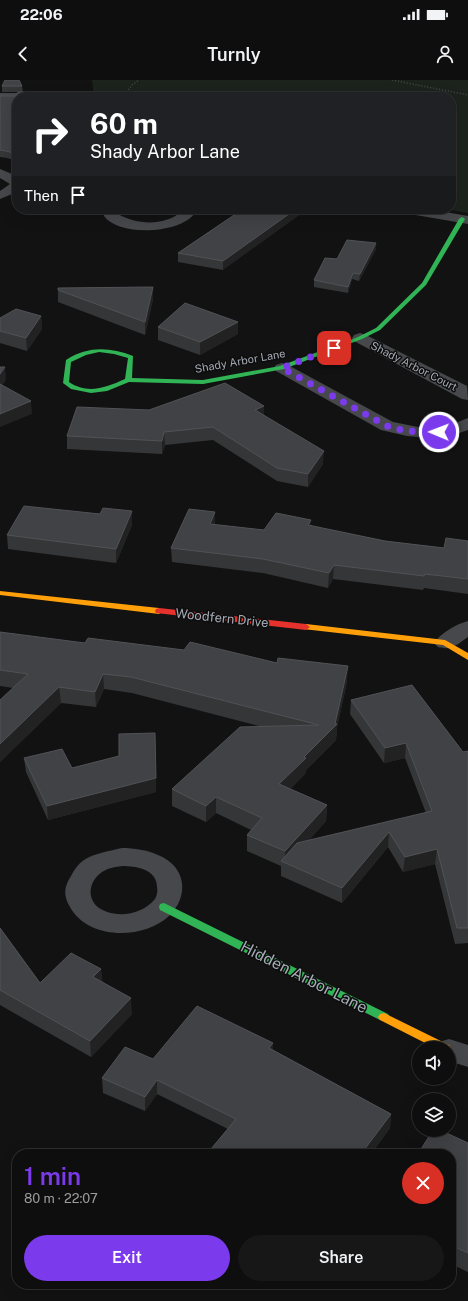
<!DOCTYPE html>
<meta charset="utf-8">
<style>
:root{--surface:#0e0e0e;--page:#171717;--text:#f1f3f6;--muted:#9b9c9e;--line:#2e2e2e;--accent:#7c3aed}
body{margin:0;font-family:"Public Sans",sans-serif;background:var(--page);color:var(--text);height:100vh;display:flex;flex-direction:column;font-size:15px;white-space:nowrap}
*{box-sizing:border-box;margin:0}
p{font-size:13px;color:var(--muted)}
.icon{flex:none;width:22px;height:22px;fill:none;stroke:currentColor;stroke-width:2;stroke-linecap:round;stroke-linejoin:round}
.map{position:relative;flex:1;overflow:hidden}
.side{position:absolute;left:12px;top:1069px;width:444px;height:140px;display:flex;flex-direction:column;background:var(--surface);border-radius:16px;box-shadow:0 4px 16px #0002,0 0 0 1px var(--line)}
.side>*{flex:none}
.hud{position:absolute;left:12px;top:12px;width:444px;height:122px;border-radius:16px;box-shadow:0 4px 16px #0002,0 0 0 1px var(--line);background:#202124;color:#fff;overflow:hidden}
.controls{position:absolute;left:412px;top:961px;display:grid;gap:8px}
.controls a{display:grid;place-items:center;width:44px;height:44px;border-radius:50%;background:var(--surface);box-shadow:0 4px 16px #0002,0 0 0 1px var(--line);font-size:20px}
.pin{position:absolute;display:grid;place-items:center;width:34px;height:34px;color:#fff;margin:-17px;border-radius:8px;box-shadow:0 2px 6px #0006}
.me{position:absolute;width:44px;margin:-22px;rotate:271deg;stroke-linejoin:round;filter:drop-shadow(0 0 3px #0008)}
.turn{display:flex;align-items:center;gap:14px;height:84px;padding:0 12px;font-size:18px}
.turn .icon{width:52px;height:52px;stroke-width:2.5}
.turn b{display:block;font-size:28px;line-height:34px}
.then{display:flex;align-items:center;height:38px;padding:0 12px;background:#0003;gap:8px;font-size:15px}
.round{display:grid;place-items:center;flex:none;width:42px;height:42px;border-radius:21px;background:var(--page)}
.overview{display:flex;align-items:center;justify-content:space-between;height:68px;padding:0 12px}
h1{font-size:24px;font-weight:600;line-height:30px;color:var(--accent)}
.cta{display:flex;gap:8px;margin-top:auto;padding:8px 12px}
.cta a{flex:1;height:46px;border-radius:24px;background:var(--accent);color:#fff;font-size:16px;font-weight:600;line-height:46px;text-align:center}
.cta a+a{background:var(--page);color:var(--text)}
.status{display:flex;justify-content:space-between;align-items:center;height:28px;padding:0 20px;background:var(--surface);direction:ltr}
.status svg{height:11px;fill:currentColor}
header{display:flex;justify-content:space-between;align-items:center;height:52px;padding:0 12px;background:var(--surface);font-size:18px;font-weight:600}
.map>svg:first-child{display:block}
</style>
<div class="status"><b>22:06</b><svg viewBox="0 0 49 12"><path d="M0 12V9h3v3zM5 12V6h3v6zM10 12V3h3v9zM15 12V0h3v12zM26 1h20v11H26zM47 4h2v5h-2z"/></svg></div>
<header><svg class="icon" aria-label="back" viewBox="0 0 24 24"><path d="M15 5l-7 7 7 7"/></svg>Turnly<svg class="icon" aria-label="person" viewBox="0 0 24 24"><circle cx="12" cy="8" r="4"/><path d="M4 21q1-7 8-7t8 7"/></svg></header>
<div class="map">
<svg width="468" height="1221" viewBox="0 0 468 1221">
<rect width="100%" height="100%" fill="#121213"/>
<polygon fill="#1c231d" points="92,0 468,0 468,133 444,129 451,129 451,17 94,17"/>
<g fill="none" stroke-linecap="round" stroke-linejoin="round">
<g stroke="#484a4d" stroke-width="1.5" stroke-dasharray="1 2" stroke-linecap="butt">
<polyline points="392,0 468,15"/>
<polyline points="123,17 132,5 139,0"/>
</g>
<g fill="#47484b" fill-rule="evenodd">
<polygon points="0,13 31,13 35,15 37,17 17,17 17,21 0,21"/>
<polygon points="0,89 17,96 17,112 0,119 0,111 10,104 0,98"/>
<path d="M104 129H118V134C137 145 164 146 181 132V129H195V133C180 154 119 157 104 136Z"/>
<polygon points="397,129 428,129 468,136 468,144 404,133 399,132"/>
<polygon points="360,253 366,255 467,306 468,320 462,319 354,261 352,258 354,255"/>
<polygon points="282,283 288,285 393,342 418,347 439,347 453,344 468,338 468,350 450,356 429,358 407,356 381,350 276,291 274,288 276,285"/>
<path d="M468 541V557C458 564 451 571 438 567L434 563C441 553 456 544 468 541Z"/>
<path d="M122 768C134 768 147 770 158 775 186 786 190 816 169 836 143 860 88 860 70 827 63 815 64 807 71 796 74 790 78 784 84 780 95 773 110 771 122 768ZM122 786C136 786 157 789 157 807 158 811 157 815 155 819 142 835 116 839 99 828 86 818 89 801 102 792 108 788 115 787 122 786Z"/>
<polygon points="449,959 468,965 468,987 449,981 449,968 436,968 439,962"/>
</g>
<g fill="#30b455" fill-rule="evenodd">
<path d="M462 137 465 139 426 205 380 250 362 259 284 289 203 304 129 302 107 311 91 313 71 309 63 303 66 280C88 266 109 267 133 276L132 298 203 300 280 286 358 257 376 248 422 203 459 139ZM99 272 114 274 128 278 125 299C107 307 88 315 69 302L71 282 86 275Z"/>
<polygon points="164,823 388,934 390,937 388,940 384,941 380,940 160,830 159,827 160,824"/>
</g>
<g fill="#ff9f0a" fill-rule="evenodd">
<polygon points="0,511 159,528 163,531 159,534 0,515"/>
<polygon points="306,544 445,560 468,573 468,580 443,565 303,549 302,547"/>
<polygon points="384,933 449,965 451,968 449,971 449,968 435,968 380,940 378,937 380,934"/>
</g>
<polygon fill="#e5322d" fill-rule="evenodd" points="159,528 306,544 310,547 306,550 156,533 155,531 156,529"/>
</g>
<g fill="#353637">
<polygon points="2,6 22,6 23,12 2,12"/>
<polygon points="0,16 17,17 17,81 7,78 0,77"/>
<polygon points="243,129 223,190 178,182 178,173"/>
<polygon points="376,169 359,201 352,199 348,213 314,207 314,200 337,179"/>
<polygon points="58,210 153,219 145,255 58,222"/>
<polygon points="41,236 42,249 27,271 0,263 0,238"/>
<polygon points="238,242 238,254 200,275 158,260 158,247"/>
<polygon points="264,326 264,335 323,384 308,407 277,401 213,360 165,365 162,374 67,369 67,356 149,330"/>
<polygon points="215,432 215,445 264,450 311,440 311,446 385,461 444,468 468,461 468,514 424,508 423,510 333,499 328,508 263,493 172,482 171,468"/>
<polygon points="100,434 132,445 116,483 8,469 7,455"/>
<polygon points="0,552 347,602 337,647 336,660 306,690 305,694 290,709 327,725 326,741 309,760 426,733 405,678 384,683 350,634 351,620 463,672 468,671 468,863 455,864 435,784 403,792 388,767 342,823 281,796 281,786 247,771 247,755 251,750 216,733 206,742 172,726 172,709 263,647 132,613 104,609 96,627 61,623 0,682 0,620 13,608 0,606"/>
<polygon points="155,653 156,712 48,740 26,692 24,678 72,688 119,676"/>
<polygon points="0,848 40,903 101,889 102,902 132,934 91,977 0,925"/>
<polygon points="273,970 391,1034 390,1048 371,1074 211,1074 211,1069 228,1049 157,1014 145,1031 103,1013 102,998 153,979"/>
<polygon points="468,1063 468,1192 451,1184 451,1074"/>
</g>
<g fill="#222223">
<polygon points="296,129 308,129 223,190 223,181"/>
<polygon points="376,163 376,169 359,201 360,194"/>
<polygon points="353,193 352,199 348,213 348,207"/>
<polygon points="153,207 153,219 145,255 145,242"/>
<polygon points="41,236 42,249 27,271 26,258"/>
<polygon points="238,242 238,254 200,275 200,262"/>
<polygon points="5,287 6,300 0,309 0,294"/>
<polygon points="31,321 32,334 0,347 0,334"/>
<polygon points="264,326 264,339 255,330"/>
<polygon points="164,352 165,365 162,374 162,361"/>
<polygon points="324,371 323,384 308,407 308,394"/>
<polygon points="132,431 132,445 116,483 116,469"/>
<polygon points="215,432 215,446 210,444"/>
<polygon points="311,440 311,455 308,445"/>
<polygon points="334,485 333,499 328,508 329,493"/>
<polygon points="348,586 347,602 337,647 336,660 306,690 305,694 278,721 279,704 335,644"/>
<polygon points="103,594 104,609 96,627 95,612"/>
<polygon points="59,607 61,623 0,682 0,664"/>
<polygon points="155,653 156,712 48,740 47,726"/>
<polygon points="406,663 405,678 384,683 385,668"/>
<polygon points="216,717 216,733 206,742 206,726"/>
<polygon points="327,725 326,741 288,784 285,782 285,771"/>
<polygon points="389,752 388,767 342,823 342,808"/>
<polygon points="437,769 435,784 403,792 405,777"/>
<polygon points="101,889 103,905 93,897"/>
<polygon points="131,918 132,934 91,977 90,961"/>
<polygon points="273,963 273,977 269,968"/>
<polygon points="157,1000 157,1014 145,1031 145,1017"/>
<polygon points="391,1034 390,1048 371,1074 361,1074"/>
</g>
<g fill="#414245" stroke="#515256">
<polygon points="5,0 19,0 22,6 2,6"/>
<polygon points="18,12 26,12 28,17 17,17 17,74 6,71 0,70 0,16 16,16"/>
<polygon points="243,129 296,129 223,181 178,173"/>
<polygon points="347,160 376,163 360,194 353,193 348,207 314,200 325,178 337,179"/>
<polygon points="153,207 145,242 58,210 58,208"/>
<polygon points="185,223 238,242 200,262 158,247"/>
<polygon points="16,229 41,236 26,258 0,251 0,238"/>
<polygon points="0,287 5,287 0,294"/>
<polygon points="225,303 264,326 255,330 324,371 308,394 277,388 213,347 164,352 162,361 67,356 77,327 149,330"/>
<polygon points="0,304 31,321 0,334"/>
<polygon points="24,426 100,434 103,428 132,431 116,469 7,455"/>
<polygon points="189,429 215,432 210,444 264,450 276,433 311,440 308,445 385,461 444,468 446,458 468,461 468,499 425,494 424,496 334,485 329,493 263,479 171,468"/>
<polygon points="0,552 85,563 88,558 184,570 190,562 277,583 278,578 348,586 335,644 337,644 304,677 306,678 279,704 327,725 285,771 247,755 262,738 216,717 206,726 172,709 240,647 319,645 131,597 103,594 95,612 59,607 0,664 0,620 28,594 0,590"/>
<polygon points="412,605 463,672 468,671 468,848 457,848 437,769 405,777 389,752 342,808 281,781 297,763 432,731 406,663 385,668 351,620"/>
<polygon points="155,653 156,698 47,726 24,678 62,669 72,688 119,676 119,654"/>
<polygon points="0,848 40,903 71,873 101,889 93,897 131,918 90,961 0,910"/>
<polygon points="197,926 273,963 269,968 391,1034 361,1074 277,1074 272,1071 269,1074 219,1074 211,1069 236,1039 157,1000 145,1017 102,998 125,967 153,979"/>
<polygon points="433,1050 440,1050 468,1063 468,1173 451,1165 451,1074 418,1074"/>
</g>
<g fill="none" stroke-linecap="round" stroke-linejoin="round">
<polyline stroke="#7c3aed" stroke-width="7" stroke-dasharray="0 12.6" points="334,268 282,288 387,346 406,351 439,352"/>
</g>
<g text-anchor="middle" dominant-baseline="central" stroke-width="3" stroke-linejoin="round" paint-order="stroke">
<g font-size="11" fill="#a4aab3" stroke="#0d0d0e">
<text transform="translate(240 281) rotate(-10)">Shady Arbor Lane</text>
<text transform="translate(414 286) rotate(27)">Shady Arbor Court</text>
</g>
<g font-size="13" fill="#a4aab3" stroke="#0d0d0e">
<text transform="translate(222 538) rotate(6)">Woodfern Drive</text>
</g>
<g font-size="16" fill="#a4aab3" stroke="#0d0d0e">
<text transform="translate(304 897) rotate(27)">Hidden Arbor Lane</text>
</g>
</g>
</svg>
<div class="controls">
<a><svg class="icon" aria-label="sound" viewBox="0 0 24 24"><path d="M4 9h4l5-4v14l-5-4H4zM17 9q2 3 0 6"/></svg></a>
<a><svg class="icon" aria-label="layers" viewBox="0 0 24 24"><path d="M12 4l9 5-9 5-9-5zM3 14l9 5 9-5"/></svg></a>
</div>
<div class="pin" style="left:334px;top:268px;background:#d93025"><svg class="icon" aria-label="arrive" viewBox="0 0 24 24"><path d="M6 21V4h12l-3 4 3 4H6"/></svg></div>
<svg class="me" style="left:439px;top:352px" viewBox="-20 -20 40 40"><circle r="17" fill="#7c3aed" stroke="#fff" stroke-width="3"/><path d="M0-11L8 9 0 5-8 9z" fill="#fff"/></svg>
<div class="hud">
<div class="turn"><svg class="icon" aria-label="right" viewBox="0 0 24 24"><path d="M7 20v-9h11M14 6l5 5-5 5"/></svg><div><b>60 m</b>Shady Arbor Lane</div></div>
<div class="then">Then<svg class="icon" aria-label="arrive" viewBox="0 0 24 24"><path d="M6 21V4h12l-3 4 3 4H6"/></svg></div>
</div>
<section class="side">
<div class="overview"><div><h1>1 min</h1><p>80 m · 22:07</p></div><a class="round" style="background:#d93025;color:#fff"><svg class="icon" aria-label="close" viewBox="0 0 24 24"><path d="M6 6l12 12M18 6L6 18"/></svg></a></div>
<div class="cta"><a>Exit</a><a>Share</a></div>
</section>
</div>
